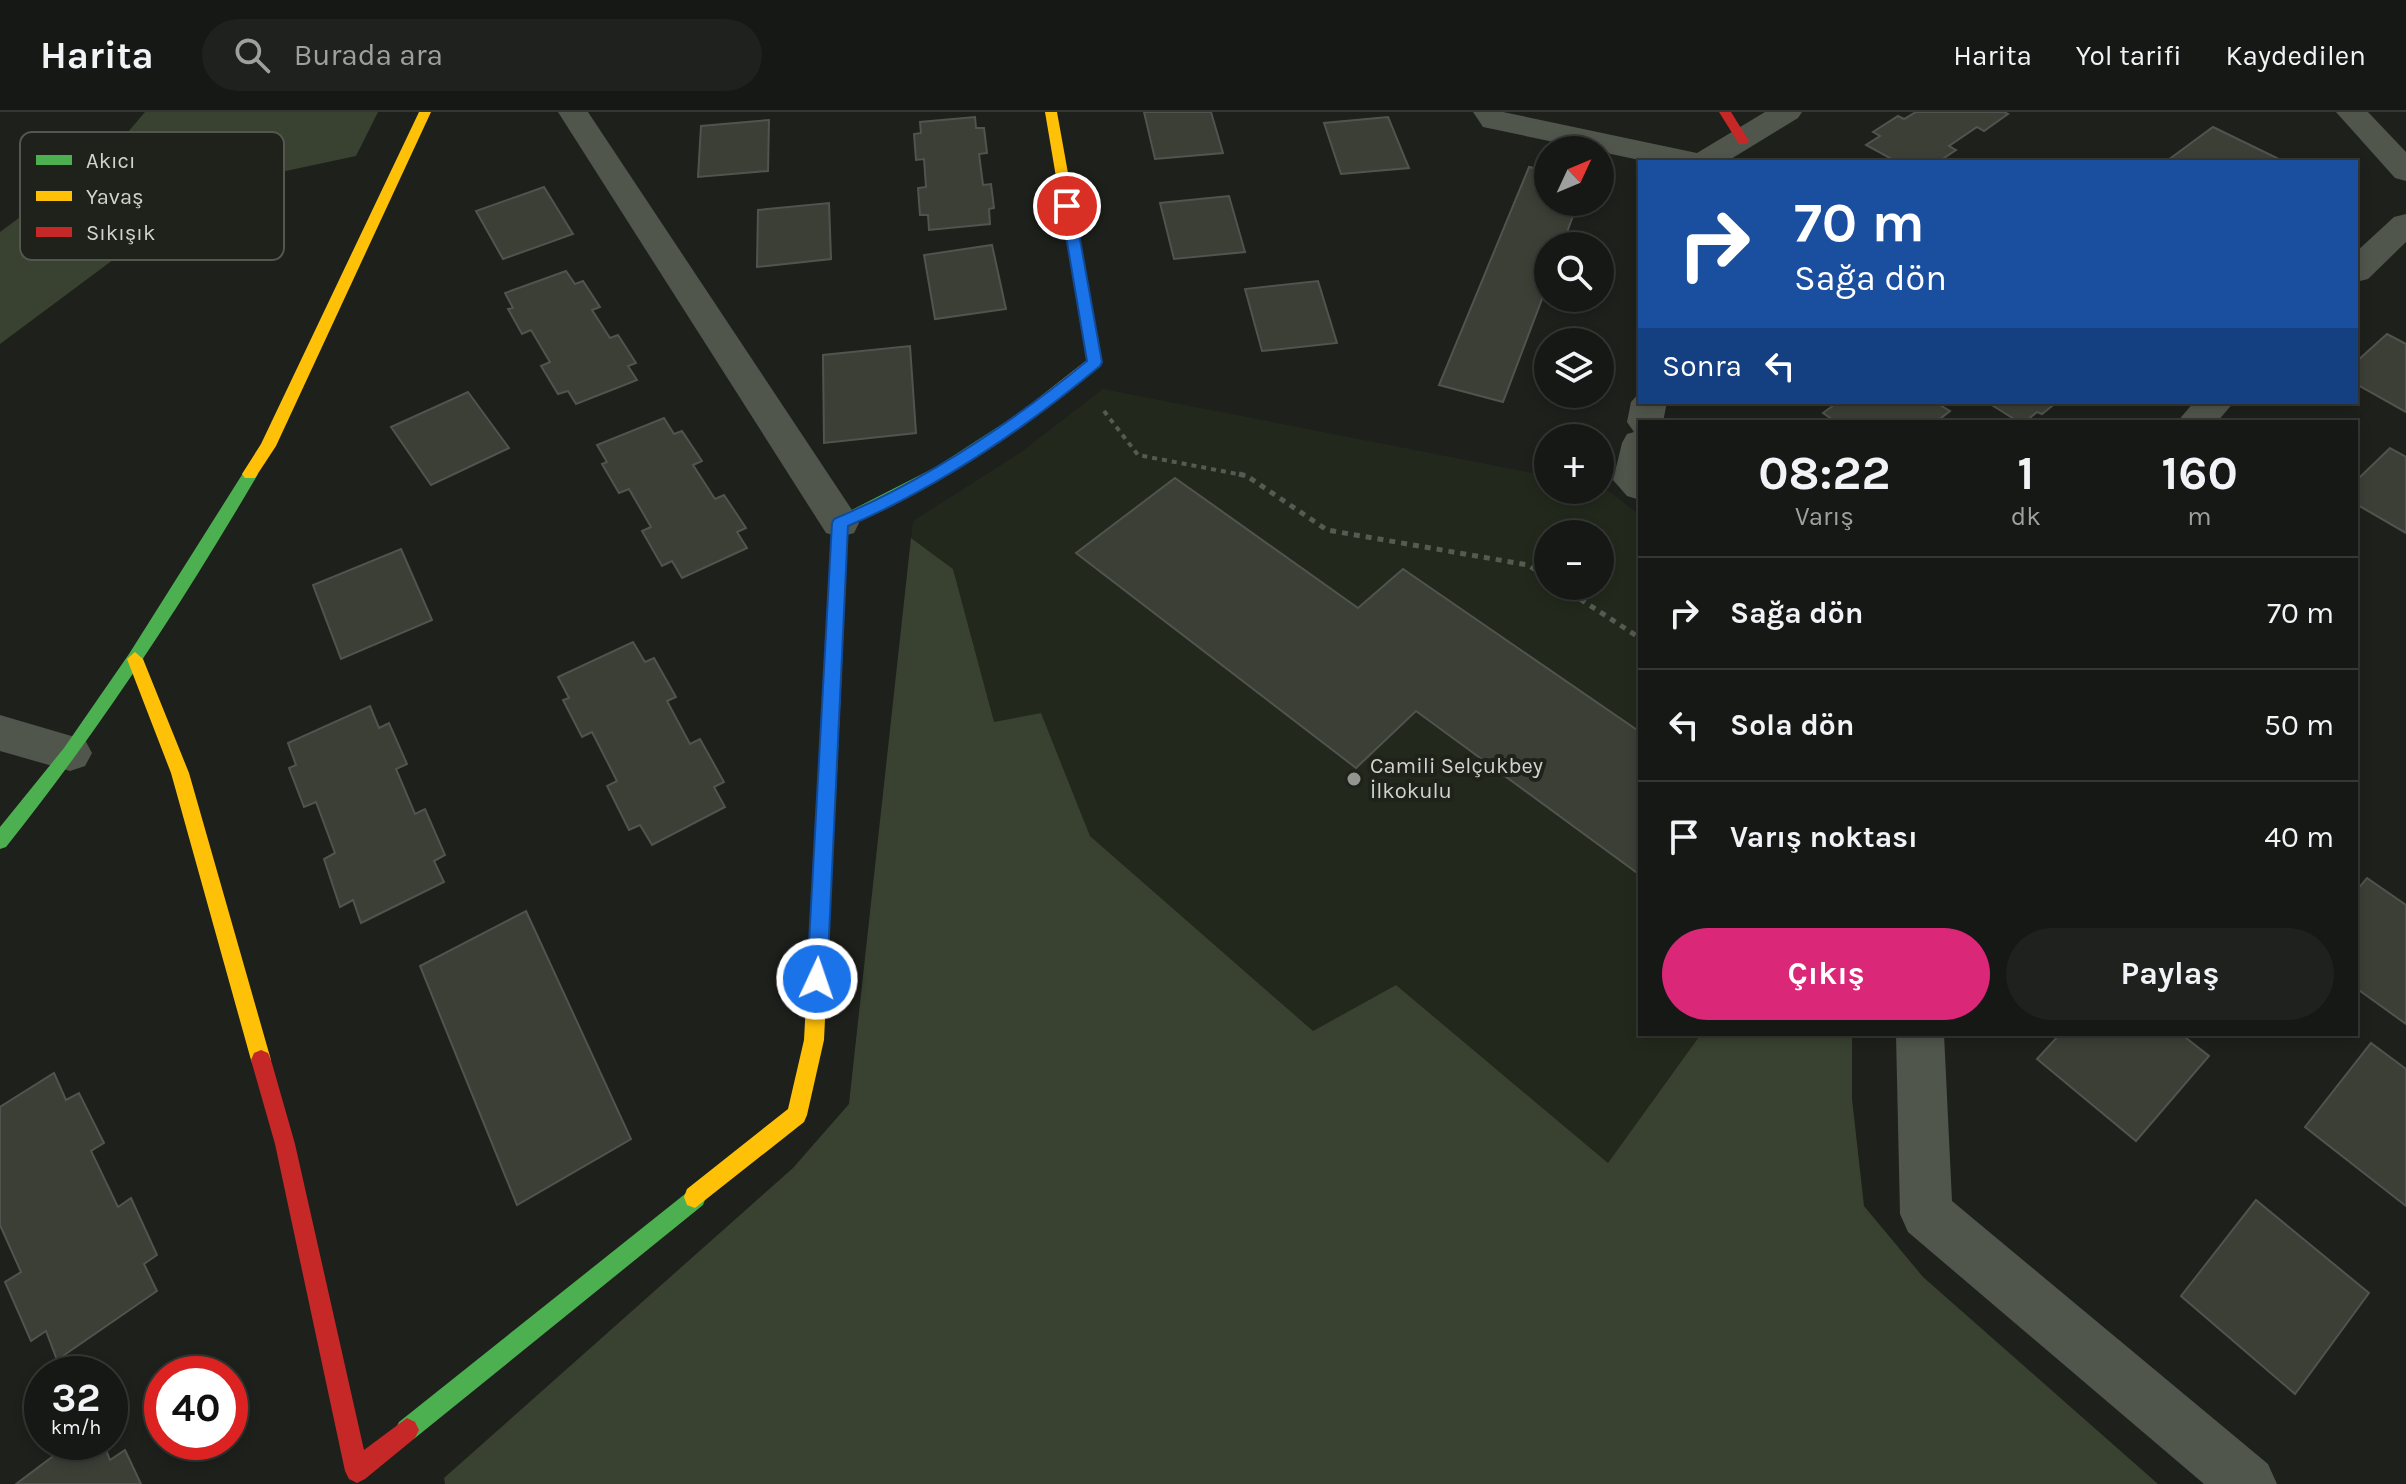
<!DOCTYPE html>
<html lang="tr">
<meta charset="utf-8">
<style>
:root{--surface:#161815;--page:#1f211e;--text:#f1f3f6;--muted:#9ea0a0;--line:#353734;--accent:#db2777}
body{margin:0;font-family:Karla,sans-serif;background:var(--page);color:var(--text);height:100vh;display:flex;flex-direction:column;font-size:30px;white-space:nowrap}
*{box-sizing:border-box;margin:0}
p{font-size:26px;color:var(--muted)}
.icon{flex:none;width:44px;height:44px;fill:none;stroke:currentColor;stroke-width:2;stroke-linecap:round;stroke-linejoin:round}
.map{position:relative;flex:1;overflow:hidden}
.sheet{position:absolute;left:1638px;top:308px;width:720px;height:616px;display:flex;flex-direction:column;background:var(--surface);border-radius:0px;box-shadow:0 4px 12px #0003,0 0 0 2px var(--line)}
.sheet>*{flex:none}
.banner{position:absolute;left:1638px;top:48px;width:720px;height:244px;border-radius:0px;box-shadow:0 4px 12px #0003,0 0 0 2px var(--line);background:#1a4fa0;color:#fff;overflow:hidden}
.needle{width:52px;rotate:46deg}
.fabs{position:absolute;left:1534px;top:24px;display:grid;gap:16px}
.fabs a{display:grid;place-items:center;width:80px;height:80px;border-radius:50%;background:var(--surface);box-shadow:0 4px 12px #0003,0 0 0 2px var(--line);font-size:40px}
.speed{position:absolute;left:24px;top:1244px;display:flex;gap:16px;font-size:40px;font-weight:700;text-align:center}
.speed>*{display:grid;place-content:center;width:104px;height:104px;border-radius:50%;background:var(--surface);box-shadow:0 4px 12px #0003,0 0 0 2px var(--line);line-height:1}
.speed small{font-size:20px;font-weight:400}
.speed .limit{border:12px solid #d22;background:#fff;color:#111}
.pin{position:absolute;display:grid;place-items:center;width:68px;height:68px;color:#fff;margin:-34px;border:4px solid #fff;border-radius:50%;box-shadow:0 2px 8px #0007}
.me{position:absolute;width:88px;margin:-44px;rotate:3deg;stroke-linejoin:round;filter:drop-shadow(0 0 6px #0008)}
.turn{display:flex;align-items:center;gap:28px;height:168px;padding:0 24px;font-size:36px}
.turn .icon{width:104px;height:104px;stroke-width:2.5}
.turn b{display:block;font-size:56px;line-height:68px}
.then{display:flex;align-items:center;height:76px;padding:0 24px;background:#0003;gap:16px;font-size:30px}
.eta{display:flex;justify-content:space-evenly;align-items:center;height:136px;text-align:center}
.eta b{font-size:48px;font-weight:700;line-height:56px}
.action{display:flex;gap:16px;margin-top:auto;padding:16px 24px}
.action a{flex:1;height:92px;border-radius:48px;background:var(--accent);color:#fff;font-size:32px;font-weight:700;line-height:92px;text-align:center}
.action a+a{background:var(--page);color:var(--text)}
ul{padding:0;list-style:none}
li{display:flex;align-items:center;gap:24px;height:112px;padding:0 24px;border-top:2px solid var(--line)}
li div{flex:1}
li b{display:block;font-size:30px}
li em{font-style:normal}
header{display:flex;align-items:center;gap:48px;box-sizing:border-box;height:112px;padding:0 40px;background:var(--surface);border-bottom:2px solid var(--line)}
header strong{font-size:38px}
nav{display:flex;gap:44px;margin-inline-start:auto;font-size:28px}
.search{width:560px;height:72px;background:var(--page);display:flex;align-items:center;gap:20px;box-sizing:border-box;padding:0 28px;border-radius:44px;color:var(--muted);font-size:30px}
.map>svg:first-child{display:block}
</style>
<header>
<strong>Harita</strong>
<div class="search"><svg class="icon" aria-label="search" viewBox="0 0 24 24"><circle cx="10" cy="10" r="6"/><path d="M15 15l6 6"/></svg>Burada ara</div>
<nav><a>Harita</a><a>Yol tarifi</a><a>Kaydedilen</a></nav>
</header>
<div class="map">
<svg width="2406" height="1372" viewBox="0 0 2406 1372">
<rect width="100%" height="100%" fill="#1e201c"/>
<path fill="#22291c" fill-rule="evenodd" d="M1103 277 1548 364V378H1600V374L1603 375 1640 403V922H1701L1608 1051 1396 873 1313 919 1090 724 1041 601 994 611 953 457 911 426 913 409 1020 341ZM1548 422H1600V474H1548Z"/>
<g fill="#394230">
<polygon points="145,0 378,0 356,44 211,75 0,232 0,120 116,34"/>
<polygon points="911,426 953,457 994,610 1041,601 1090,724 1313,919 1396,873 1608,1051 1701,922 1852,922 1852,987 1864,1094 1923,1165 2158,1372 445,1372 444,1366 793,1056 849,992"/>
</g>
<g fill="#3b3f36" stroke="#51534f" stroke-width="2">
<polygon points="1144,0 1211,0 1223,41 1155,47"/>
<polygon points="1916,0 2004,0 2008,2 1984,19 1977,15 1949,34 1956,38 1938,50 1897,50 1866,33 1880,24 1873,20 1898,4 1904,7"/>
<polygon points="975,5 976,16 984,16 987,41 979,42 983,73 991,72 994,96 989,97 990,112 929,118 928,103 920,103 918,76 926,75 924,47 916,48 914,22 921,21 920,10"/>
<polygon points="1388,5 1409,56 1341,62 1324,11"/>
<polygon points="769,8 768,59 698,65 701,14"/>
<polygon points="2213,15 2277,46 2273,50 2168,48"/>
<polygon points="1529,55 1548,59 1548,90 1578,90 1562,134 1548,134 1548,171 1503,290 1439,273"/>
<polygon points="544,75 573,122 503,147 476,99"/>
<polygon points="1229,84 1245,140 1174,147 1160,91"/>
<polygon points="829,91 831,147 757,155 758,98"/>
<polygon points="992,133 1006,197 935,207 924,143"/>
<polygon points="566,159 575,172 583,169 600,195 592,198 610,226 618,223 636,251 628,254 637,268 576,292 568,279 558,282 541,254 550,250 531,218 522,222 508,197 513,196 505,181"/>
<polygon points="1318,169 1337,231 1262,239 1245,177"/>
<polygon points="2387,222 2406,232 2406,300 2356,272 2356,250"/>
<polygon points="910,234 916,321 824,331 823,243"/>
<polygon points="468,280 509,336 431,373 391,315"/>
<polygon points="1838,290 1935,290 1950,299 1936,310 1836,310 1823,301"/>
<polygon points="1987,290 2057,290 2042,302 2037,300 2025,310 2019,310"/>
<polygon points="664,306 674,322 682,319 702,349 693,353 715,387 724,383 746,416 737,420 747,436 682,466 672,449 662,454 642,419 651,415 629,377 619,381 602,352 607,350 597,333"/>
<polygon points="2390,336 2406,345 2406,421 2356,392 2356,369"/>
<polygon points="1175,366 1358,496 1403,457 1640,620 1640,763 1416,599 1356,656 1076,441"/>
<polygon points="401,437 432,508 341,547 313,473"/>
<polygon points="633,530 645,550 654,546 676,585 667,589 690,632 700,627 724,670 714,675 725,695 652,733 640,713 629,718 607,674 617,669 592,620 582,625 563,588 569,586 558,565"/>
<polygon points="370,594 379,616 389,611 407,652 396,657 415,702 425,697 445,743 434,749 444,770 361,811 353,788 340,795 324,747 335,741 316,690 304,695 289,656 296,653 288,631"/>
<polygon points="2367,766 2406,793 2406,912 2356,876 2356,779"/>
<polygon points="526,799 631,1027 517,1093 420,854"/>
<polygon points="2060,922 2181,922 2209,944 2136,1029 2037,947"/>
<polygon points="2371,931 2406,957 2406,1094 2305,1015"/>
<polygon points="54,961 66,988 79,981 104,1031 91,1039 118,1095 131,1086 157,1143 144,1152 157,1179 57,1248 46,1219 31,1229 5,1170 21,1160 0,1113 0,995"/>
<polygon points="2256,1088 2369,1181 2295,1282 2181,1184"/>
<polygon points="72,1330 103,1330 110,1348 125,1338 141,1372 16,1372"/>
</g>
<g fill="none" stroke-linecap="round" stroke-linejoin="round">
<polyline stroke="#555a52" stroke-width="4" stroke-dasharray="5 5" stroke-linecap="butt" points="1104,299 1138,343 1248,364"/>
<g stroke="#555a52" stroke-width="5" stroke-dasharray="6 6" stroke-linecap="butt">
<polyline points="1239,362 1247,364 1327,418 1528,453 1548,466"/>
<polyline points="1560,474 1640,526"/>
</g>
<g fill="#50564c" fill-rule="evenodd">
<polygon points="558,0 588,0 854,401 859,411 854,421 840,425 826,421"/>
<polygon points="1473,0 1503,0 1697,41 1765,0 1802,0 1798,6 1726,50 1649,50 1483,15"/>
<polygon points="2336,0 2368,0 2406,40 2406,69 2395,66"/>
<polygon points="2406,102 2406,130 2368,167 2356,170 2356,140 2394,105"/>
<polygon points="1640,280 1640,290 1667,290 1663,310 1640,310 1640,388 1627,384 1613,368 1622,331 1627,322 1634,320 1627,310 1631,290"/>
<polygon points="2194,290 2234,290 2217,310 2177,310"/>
<polygon points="0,603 85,628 92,641 85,654 70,659 0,639"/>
<polygon points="1896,922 1944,922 1952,1089 2268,1352 2277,1372 2204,1372 1908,1120 1900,1102"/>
</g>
<g fill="#4caf50" fill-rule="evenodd">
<polygon points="1041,287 1046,288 1046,296 946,363 848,414 841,576 838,581 826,581 823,576 834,407 936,355"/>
<path d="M250 356 258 362C182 492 100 617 6 735L0 737V715L64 636 129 542 245 358Z"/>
<polygon points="695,1074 703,1077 706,1085 703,1093 415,1326 407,1330 399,1326 395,1318 399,1310"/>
</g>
<g fill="#ffc107" fill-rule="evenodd">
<polygon points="419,0 431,0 276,334 255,366 245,366 242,362 261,332"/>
<polygon points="1045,0 1057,0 1102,250 1041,297 1036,296 1036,288 1087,248"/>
<polygon points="135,540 143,547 189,661 271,948 268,955 261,958 254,955 251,948 171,661 127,547"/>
<polygon points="832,569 841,576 824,928 807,1003 804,1010 695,1096 687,1093 684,1085 687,1077 788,997 804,928 823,576"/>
</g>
<g fill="#c62828" fill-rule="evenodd">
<polygon points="1719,0 1731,0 1749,29 1747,32 1739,32"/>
<polygon points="261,938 268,941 271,948 295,1032 364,1338 407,1306 415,1310 419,1318 415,1326 365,1367 357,1371 349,1367 345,1359 275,1032 251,948 254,941"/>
</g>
</g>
<path fill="#1a73e8" stroke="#114b97" stroke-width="2" d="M1067 90 1074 94 1102 250 1100 254C1023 318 939 375 848 414L827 867 824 873 817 876 810 873 807 867 832 411 834 407C926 368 1010 312 1087 249L1061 94Z"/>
<circle fill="#929590" stroke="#1e221a" stroke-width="3" cx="1354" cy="667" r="8"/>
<g text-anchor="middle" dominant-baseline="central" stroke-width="8" stroke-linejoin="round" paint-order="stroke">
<g font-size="22" fill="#d1d4ce" stroke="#1e221a" text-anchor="start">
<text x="1370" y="654">Camili Selçukbey<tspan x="1370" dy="25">İlkokulu</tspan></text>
</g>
</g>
<rect x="20" y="20" width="264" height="128" rx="12" fill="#1e221a" stroke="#545750" stroke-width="2"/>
<rect x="36" y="43" width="36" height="10" fill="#4caf50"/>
<rect x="36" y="79" width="36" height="10" fill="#ffc107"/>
<rect x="36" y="115" width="36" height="10" fill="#c62828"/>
<g font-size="22" fill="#d1d4ce">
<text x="86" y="56">Akıcı</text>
<text x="86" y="92">Yavaş</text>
<text x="86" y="128">Sıkışık</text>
</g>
</svg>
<div class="fabs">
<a><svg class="needle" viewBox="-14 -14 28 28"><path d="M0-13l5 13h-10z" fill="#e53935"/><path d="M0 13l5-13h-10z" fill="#9ea0a0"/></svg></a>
<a><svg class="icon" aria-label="search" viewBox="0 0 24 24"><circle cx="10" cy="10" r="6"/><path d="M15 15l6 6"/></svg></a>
<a><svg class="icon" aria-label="layers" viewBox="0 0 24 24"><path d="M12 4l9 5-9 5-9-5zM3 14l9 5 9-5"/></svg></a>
<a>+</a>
<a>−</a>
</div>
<div class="speed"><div>32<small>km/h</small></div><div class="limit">40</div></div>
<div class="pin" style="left:1067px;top:94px;background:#d93025"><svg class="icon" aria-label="arrive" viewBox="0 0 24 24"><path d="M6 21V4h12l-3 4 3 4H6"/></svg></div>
<svg class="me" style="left:817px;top:867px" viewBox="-20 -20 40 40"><circle r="17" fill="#1a73e8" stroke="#fff" stroke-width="3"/><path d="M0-11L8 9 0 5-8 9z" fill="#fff"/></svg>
<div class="banner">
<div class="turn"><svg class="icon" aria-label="right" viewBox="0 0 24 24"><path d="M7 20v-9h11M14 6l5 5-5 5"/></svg><div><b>70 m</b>Sağa dön</div></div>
<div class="then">Sonra<svg class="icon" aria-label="left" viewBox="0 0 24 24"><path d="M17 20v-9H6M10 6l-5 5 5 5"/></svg></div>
</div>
<section class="sheet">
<div class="eta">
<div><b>08:22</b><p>Varış</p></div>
<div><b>1</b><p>dk</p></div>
<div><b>160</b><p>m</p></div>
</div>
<ul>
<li><svg class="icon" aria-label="right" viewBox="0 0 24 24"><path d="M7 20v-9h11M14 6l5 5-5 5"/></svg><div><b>Sağa dön</b></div><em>70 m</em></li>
<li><svg class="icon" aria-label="left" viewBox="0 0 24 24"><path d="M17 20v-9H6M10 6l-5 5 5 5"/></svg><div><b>Sola dön</b></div><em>50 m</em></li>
<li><svg class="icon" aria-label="arrive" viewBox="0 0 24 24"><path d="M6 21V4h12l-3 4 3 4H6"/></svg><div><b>Varış noktası</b></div><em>40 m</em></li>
</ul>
<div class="action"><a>Çıkış</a><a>Paylaş</a></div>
</section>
</div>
